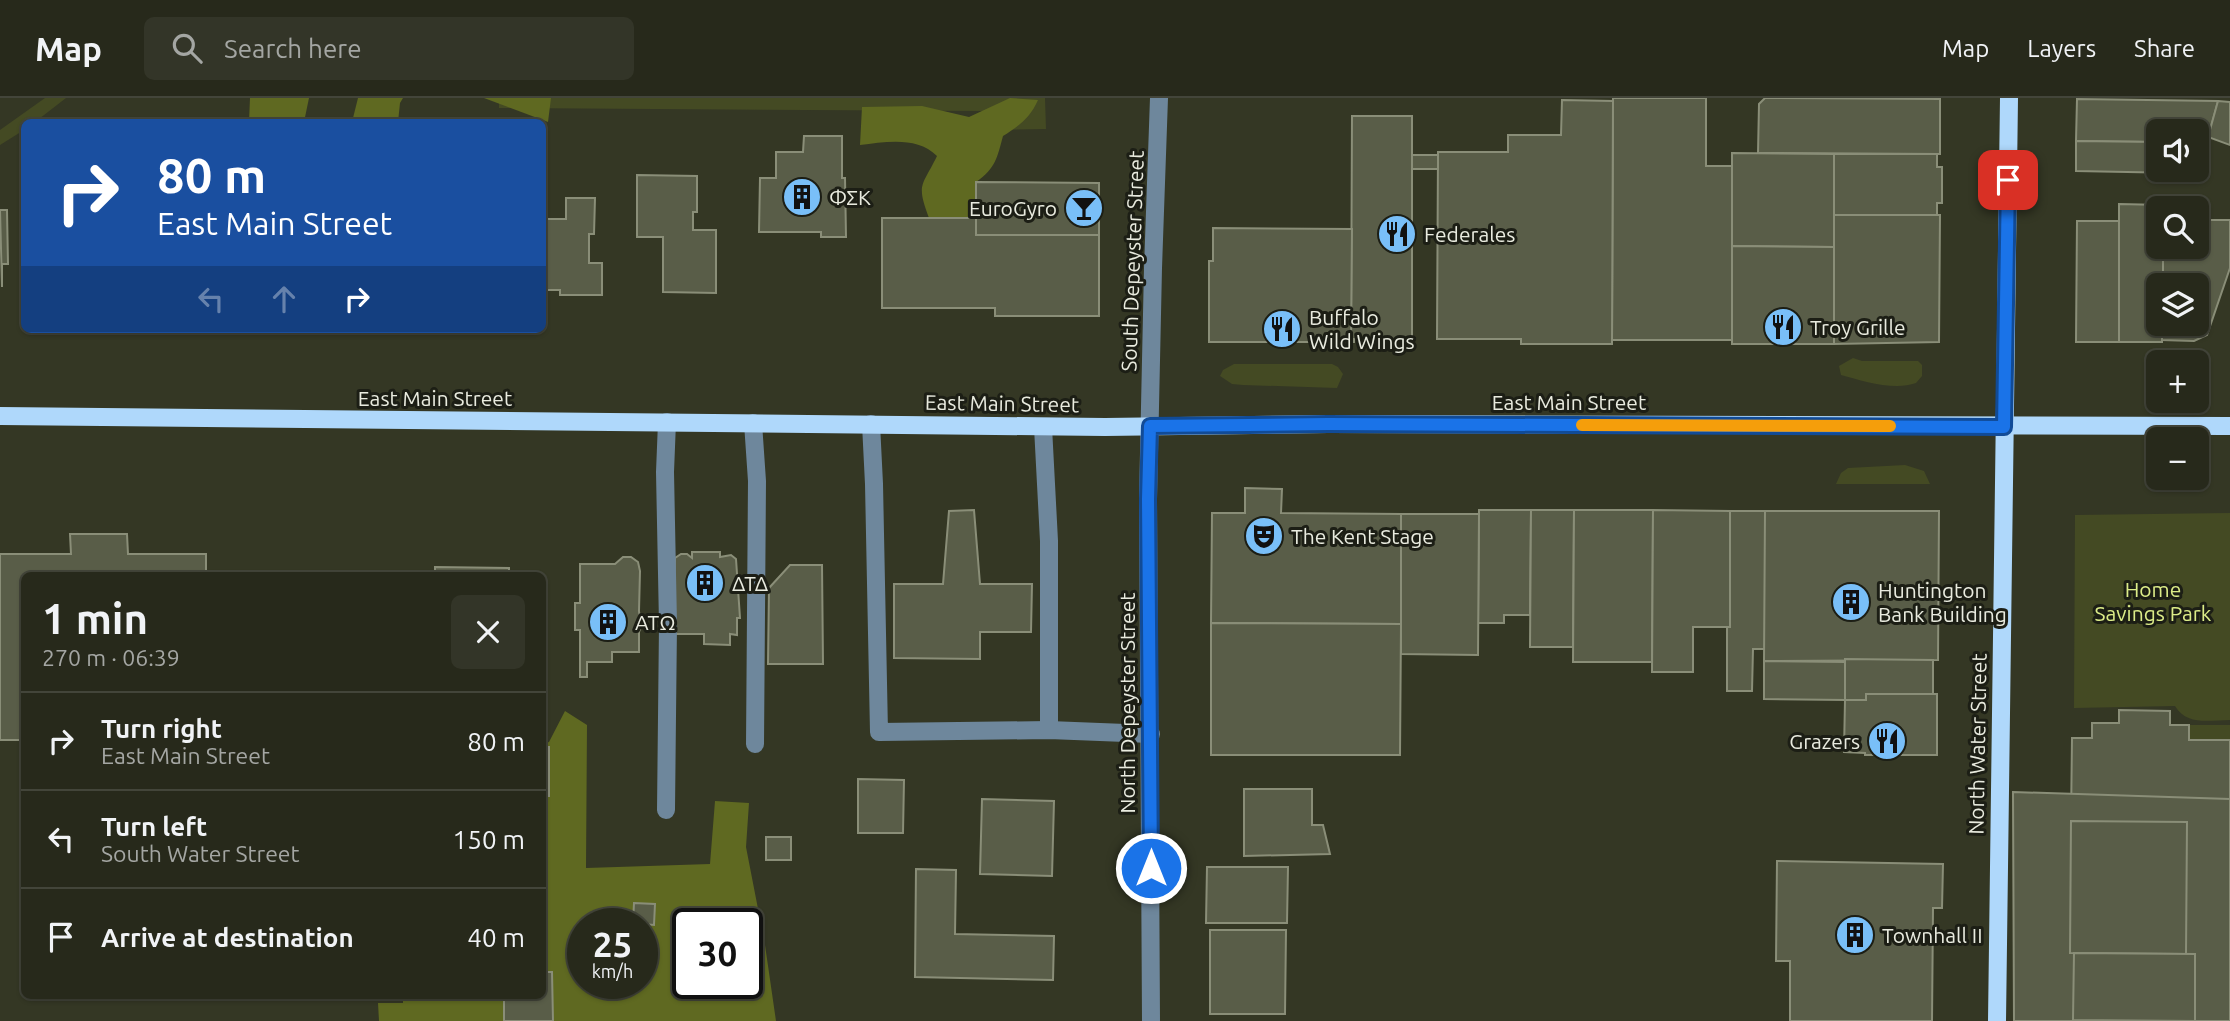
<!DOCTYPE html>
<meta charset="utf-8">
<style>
:root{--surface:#27291b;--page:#333528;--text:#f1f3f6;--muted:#a4a6a3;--line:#43453a}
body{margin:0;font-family:Ubuntu,sans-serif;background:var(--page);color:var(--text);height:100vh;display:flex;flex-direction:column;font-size:26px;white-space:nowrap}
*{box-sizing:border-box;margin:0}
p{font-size:23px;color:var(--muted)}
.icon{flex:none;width:38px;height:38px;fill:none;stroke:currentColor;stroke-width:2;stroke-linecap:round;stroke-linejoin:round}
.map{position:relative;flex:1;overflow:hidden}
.details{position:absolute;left:21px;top:474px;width:525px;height:427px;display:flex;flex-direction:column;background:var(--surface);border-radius:10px;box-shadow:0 2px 5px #0004,0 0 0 2px var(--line)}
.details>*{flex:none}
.hud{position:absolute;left:21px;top:21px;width:525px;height:214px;border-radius:10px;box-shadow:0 2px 5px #0004,0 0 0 2px var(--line);background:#1a4fa0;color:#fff;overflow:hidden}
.fabs{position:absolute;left:2146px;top:21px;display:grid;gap:14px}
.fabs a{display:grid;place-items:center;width:63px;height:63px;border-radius:10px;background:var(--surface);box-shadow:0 2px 5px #0004,0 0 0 2px var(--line);font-size:35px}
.speed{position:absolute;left:567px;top:810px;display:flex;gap:14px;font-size:35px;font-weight:700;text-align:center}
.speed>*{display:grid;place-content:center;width:91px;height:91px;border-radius:50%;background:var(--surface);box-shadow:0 2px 5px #0004,0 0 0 2px var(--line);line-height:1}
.speed small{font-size:18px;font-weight:400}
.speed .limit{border:4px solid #111;border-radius:10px;background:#fff;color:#111}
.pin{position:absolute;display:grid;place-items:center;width:60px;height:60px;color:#fff;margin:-30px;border-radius:14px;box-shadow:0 4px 10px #0006}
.me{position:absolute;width:77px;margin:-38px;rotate:0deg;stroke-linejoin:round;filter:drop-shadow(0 0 5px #0008)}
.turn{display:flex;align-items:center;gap:24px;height:147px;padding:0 21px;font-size:32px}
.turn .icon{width:91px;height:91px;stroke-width:2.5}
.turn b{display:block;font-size:49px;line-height:60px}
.lanes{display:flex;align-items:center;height:66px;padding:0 21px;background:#0003;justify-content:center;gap:35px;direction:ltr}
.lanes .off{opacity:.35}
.round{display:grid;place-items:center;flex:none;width:74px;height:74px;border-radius:10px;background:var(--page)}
.head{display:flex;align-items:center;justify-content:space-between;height:119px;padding:0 21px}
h1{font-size:42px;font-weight:600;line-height:52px}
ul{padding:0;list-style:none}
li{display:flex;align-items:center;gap:21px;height:98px;padding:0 21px;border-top:2px solid var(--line)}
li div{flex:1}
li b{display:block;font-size:26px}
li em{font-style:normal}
header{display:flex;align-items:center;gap:42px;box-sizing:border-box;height:98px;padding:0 35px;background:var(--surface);border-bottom:2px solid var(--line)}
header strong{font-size:33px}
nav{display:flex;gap:38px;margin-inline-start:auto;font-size:24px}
.search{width:490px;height:63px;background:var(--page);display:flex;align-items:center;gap:18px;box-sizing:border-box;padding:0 24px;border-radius:10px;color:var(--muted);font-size:26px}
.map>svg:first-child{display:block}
</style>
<header>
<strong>Map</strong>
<div class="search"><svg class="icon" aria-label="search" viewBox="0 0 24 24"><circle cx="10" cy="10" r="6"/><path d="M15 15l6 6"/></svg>Search here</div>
<nav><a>Map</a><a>Layers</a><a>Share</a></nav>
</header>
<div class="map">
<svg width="2230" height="923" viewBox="0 0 2230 923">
<rect width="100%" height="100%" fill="#343724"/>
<g fill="#444a23">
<polygon points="45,0 66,0 35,24 24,24 24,32 0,47 0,32"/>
<polygon points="499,0 1045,0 1046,31 985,32 984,13 499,10"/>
<path d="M1853 260 1862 263H1918L1922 267V278L1916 285C1894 293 1863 283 1841 277L1839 268Z"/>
<polygon points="1234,266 1332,266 1338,269 1343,276 1337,290 1243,287 1232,286 1220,278 1223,272"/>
<polygon points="1905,367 1924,373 1930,386 1836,386 1841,375 1848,370"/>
<path d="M2230 415V622C2209 622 2187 628 2175 608L2074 610 2075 417Z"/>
<rect x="2189" y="627" width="41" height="15"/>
</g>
<g fill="#5f6921" fill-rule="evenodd">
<polygon points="250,0 309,0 304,24 249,24"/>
<polygon points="358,0 403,0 400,5 398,24 352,24"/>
<polygon points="484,0 551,0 548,24"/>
<path d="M1010 0 1038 2C1030 20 1020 27 1003 38 997 60 996 70 976 84V120H929C916 85 922 89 937 58 917 38 886 44 860 47L862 9 922 8 969 19Z"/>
<path d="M565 613 587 627 586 770 710 766 715 703 749 705 746 749 765 847 776 923H379L378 905H403V898H542L543 646 549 644ZM583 826H642V886H583ZM688 826H747V886H688Z"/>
</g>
<g fill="#595d48" stroke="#8a8e78" stroke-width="2">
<polygon points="1613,0 1706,0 1706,68 1732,68 1732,242 1612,242"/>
<polygon points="1765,0 1940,1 1940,56 1758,55 1759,6"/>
<polygon points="2077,1 2218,3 2207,44 2196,44 2196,33 2158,33 2158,44 2076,43"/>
<polygon points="1562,2 1613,3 1612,246 1521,246 1521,241 1437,241 1438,54 1508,54 1508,37 1561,37"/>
<polygon points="2218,3 2230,4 2230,47 2208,39"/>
<polygon points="1352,18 1412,18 1412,241 1351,241"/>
<polygon points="804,38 842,38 842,80 845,80 846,139 821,139 821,134 759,134 760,80 776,80 776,54 803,54"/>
<polygon points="2076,43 2158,44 2158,72 2178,72 2178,75 2076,73"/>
<polygon points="1732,55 1834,56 1834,149 1732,148"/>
<polygon points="1834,56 1937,56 1937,69 1942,69 1942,105 1937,105 1937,117 1834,117"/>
<rect x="1412" y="57" width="26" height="14"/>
<polygon points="637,77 697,78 697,114 693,114 693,132 716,132 716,195 663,194 663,139 637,139"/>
<polygon points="976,84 1099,85 1099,137 976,137"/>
<polygon points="566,100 595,100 594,136 589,136 589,165 602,165 602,197 560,197 560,192 542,192 542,126 544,121 566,121"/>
<polygon points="2119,106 2163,107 2163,110 2158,110 2158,149 2163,149 2163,187 2158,187 2158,226 2162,226 2162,244 2119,244"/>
<polygon points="0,112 7,112 8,166 2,166 2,189"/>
<polygon points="1834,117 1940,117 1939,244 1834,246"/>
<polygon points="882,120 976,120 976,137 1099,137 1099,218 995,218 995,210 882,210"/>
<polygon points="2196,122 2230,122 2230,170 2207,237 2194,243 2162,242 2162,226 2196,226 2196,187 2163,187 2163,149 2196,149"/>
<polygon points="2077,123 2119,123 2119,244 2076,244"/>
<polygon points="1213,130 1352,131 1351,241 1354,241 1354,244 1209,244 1209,163 1213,163"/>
<polygon points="1732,148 1834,149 1834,246 1732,246"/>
<polygon points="1245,390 1282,391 1281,415 1401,416 1401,526 1211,525 1212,415 1245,415"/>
<polygon points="974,412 980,486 1032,486 1031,534 980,534 980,561 894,560 894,486 943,486 949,413"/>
<polygon points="1479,412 1531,412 1530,517 1504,517 1504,525 1478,525"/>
<polygon points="1531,412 1574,412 1573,549 1530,549"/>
<polygon points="1574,412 1653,412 1652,564 1573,564"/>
<polygon points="1653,412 1730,413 1730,529 1693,529 1693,574 1652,574"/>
<polygon points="1730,413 1765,413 1765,551 1753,551 1752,593 1727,593 1727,529 1730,529"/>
<polygon points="1765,413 1939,413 1938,562 1764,563"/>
<polygon points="1401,416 1479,416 1478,557 1401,556"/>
<polygon points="70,436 127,436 128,456 206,456 206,478 24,478 24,642 0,642 0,456 71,456"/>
<polygon points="692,454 720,454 720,459 731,457 736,461 740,520 737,520 737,537 730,536 730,547 704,546 704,536 673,536 675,460 681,456 687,456 692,460"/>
<polygon points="623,459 631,459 638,464 640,473 639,513 641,529 639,534 639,554 612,554 612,564 587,564 587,579 580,579 580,532 575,532 575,505 580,505 580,466 615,466"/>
<polygon points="790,467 822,467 823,566 768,566 769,490"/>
<polygon points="435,469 509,470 509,478 435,478"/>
<polygon points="1211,525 1401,526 1400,657 1211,657"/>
<polygon points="1845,561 1933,562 1933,596 1866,596 1866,602 1845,602"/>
<polygon points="1764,563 1845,564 1845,602 1764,601"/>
<polygon points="1866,596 1937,596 1937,657 1865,657 1865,655 1844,654 1845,602 1866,602"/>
<polygon points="2119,612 2170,613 2170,627 2189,627 2189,642 2230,642 2230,724 2071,723 2072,640 2092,640 2092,625 2119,625"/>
<rect x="542" y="649" width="7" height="49"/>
<polygon points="858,681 904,682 903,735 858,735"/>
<polygon points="1244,691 1312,691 1312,727 1323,727 1330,756 1244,758"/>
<polygon points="2013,694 2230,701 2230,923 2014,923"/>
<polygon points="982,701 1054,703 1052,778 980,776"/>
<polygon points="2071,723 2187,724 2186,856 2070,855"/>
<rect x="766" y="739" width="25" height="23"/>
<polygon points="1777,763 1943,766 1942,810 1933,810 1932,923 1790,923 1790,863 1776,863"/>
<polygon points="1207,769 1288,769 1287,825 1206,825"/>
<polygon points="916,771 956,772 955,836 1054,838 1053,882 915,879"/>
<polygon points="634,805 655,806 654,827 633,825"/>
<polygon points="1210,832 1286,832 1285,916 1210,916"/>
<polygon points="2074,855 2195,856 2195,923 2073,922"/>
<polygon points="542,874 552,874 553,923 504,923 504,898 542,898"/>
</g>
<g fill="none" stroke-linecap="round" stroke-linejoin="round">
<g stroke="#6e879c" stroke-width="18">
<polyline points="753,325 757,383 755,646"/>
<polyline points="871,326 874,386 879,634 1049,632 1151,636"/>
<polyline points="1043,329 1049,443 1049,632"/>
<polyline points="666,712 668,526 665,374 667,324"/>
<polyline points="1151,923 1148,401 1153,170 1159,0"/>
</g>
<g stroke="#afd8fb" stroke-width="18">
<polyline points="0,318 1105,329 1328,326 2230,328"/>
<polyline points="1997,923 2009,0"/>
</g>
</g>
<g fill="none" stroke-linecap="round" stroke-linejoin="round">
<defs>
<polyline id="route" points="1151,770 1148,401 1150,328 1328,326 2004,329 2008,82"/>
</defs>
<use href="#route" stroke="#114b97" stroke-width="18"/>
<use href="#route" stroke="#1a73e8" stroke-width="12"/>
<polyline stroke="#f59e0b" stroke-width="12" points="1582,327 1890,328"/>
</g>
<defs>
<symbol id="building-disc" viewBox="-11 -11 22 22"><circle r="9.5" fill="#79bff8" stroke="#1c1e15"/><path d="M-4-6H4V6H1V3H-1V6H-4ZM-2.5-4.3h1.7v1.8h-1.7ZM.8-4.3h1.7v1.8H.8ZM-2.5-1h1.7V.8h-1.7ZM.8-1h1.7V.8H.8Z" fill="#111"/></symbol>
<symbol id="bar-disc" viewBox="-11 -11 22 22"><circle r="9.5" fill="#79bff8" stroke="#1c1e15"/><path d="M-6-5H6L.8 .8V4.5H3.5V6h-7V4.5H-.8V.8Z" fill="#111"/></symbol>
<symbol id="restaurant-disc" viewBox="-11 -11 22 22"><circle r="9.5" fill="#79bff8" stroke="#1c1e15"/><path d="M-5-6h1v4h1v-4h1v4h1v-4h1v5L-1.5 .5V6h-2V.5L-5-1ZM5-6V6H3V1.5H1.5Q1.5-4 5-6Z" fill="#111"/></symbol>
<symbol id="theatre-disc" viewBox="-11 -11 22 22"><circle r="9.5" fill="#79bff8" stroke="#1c1e15"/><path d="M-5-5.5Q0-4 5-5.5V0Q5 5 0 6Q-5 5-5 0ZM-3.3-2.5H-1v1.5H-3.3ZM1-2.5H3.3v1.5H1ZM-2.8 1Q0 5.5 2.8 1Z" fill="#111"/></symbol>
</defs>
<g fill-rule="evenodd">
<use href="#building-disc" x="780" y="77" width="44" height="44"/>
<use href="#bar-disc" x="1062" y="88" width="44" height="44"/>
<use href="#restaurant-disc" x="1375" y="114" width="44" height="44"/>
<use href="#restaurant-disc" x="1761" y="207" width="44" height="44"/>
<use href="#restaurant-disc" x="1260" y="209" width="44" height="44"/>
<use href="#theatre-disc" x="1242" y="416" width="44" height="44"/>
<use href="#building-disc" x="683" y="463" width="44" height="44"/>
<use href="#building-disc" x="1829" y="482" width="44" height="44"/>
<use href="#building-disc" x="586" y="502" width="44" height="44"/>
<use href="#restaurant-disc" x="1865" y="621" width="44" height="44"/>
<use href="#building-disc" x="1833" y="815" width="44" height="44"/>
</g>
<g text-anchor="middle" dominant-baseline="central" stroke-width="6" stroke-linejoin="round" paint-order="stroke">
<g font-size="21" fill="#e9ebdf" stroke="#1c1e15" text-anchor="start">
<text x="829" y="99">ΦΣΚ</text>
<text x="1057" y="110" text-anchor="end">EuroGyro</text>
<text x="1424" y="136">Federales</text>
<text x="1309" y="219">Buffalo<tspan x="1309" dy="24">Wild Wings</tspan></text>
<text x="1810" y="229">Troy Grille</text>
<text x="1291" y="438">The Kent Stage</text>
<text x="732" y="485">ΔΤΔ</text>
<text x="1878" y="492">Huntington<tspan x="1878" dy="24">Bank Building</tspan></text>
<text x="635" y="524">ΑΤΩ</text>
<text x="1860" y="643" text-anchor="end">Grazers</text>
<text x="1882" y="837">Townhall II</text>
</g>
<g font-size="21" fill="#e9ebdf" stroke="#1c1e15">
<text transform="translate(1132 163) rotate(-88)">South Depeyster Street</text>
<text x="435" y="300">East Main Street</text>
<text x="1569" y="304">East Main Street</text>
<text transform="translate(1002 305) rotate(1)">East Main Street</text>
<text transform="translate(1127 605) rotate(-90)">North Depeyster Street</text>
<text transform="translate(1977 646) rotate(-89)">North Water Street</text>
</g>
<g font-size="21" fill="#dcec88" stroke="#1c1e15">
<text x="2153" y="491">Home<tspan x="2153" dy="24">Savings Park</tspan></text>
</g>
</g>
</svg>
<div class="fabs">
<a><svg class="icon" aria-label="sound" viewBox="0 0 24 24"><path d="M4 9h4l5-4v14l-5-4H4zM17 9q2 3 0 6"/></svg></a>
<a><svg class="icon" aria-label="search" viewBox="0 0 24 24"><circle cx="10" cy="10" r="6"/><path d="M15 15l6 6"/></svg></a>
<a><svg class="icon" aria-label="layers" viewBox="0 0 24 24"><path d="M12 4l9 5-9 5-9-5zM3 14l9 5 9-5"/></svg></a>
<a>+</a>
<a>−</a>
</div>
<div class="speed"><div>25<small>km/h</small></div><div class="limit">30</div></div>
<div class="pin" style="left:2008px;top:82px;background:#d93025"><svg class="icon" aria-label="arrive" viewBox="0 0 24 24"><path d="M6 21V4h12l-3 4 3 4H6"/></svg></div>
<svg class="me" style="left:1151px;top:770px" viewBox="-20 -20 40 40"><circle r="17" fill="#1a73e8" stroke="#fff" stroke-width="3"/><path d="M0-11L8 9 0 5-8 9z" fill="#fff"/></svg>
<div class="hud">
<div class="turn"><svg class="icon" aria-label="right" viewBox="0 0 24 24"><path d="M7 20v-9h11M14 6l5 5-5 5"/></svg><div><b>80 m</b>East Main Street</div></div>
<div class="lanes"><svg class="icon off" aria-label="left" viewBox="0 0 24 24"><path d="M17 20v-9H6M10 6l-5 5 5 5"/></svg><svg class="icon off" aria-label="ahead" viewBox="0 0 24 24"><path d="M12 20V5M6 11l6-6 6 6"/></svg><svg class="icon" aria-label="right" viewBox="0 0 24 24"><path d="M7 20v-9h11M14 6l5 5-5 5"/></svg></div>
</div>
<section class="details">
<div class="head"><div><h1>1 min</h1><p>270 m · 06:39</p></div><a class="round"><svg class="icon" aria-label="close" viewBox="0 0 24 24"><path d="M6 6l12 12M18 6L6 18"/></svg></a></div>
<ul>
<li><svg class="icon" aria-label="right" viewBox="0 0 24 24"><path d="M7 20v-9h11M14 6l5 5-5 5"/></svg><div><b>Turn right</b><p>East Main Street</p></div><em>80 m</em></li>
<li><svg class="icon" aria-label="left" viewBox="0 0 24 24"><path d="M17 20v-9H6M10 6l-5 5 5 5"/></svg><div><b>Turn left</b><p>South Water Street</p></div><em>150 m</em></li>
<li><svg class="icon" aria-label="arrive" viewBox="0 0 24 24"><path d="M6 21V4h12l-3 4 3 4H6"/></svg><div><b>Arrive at destination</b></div><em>40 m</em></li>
</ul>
</section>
</div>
